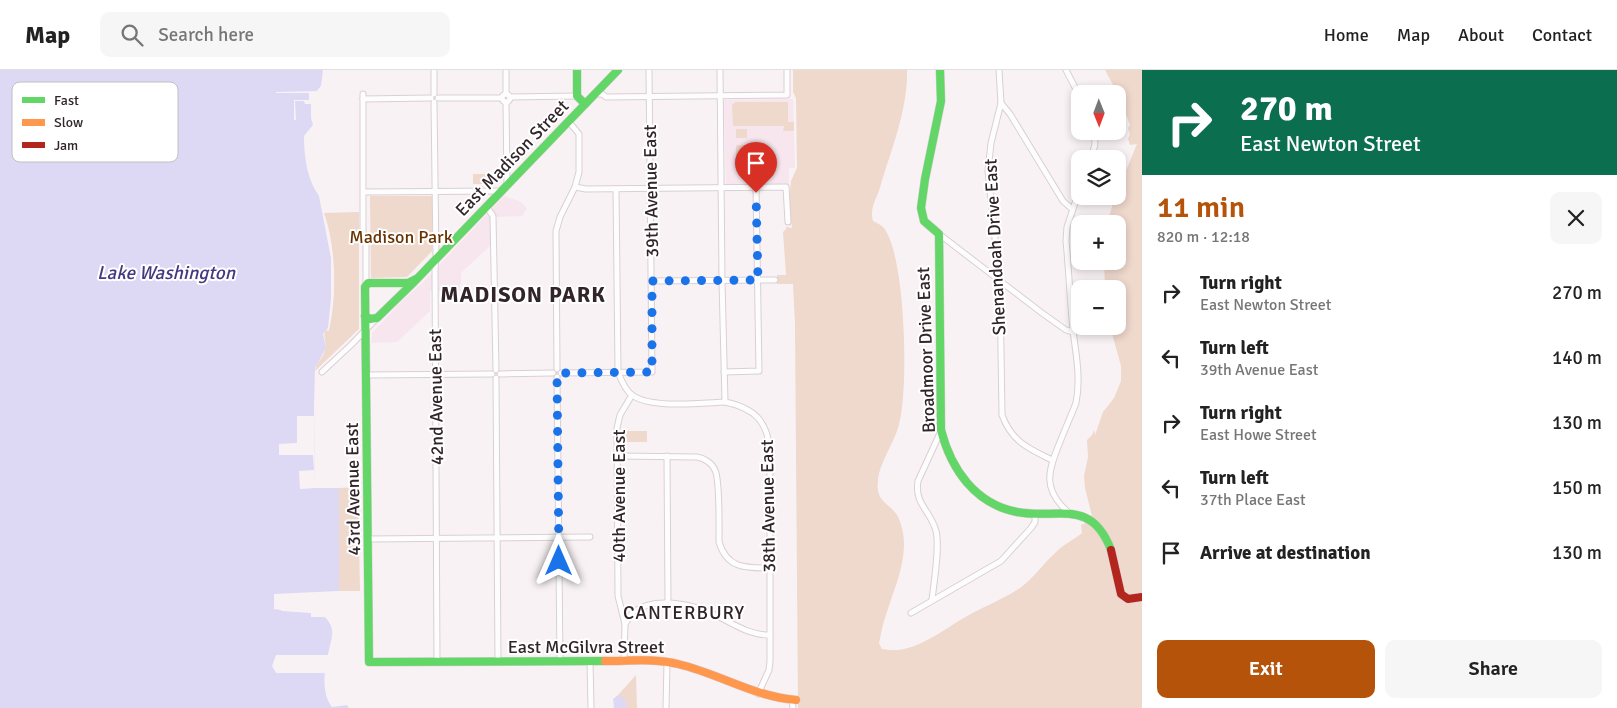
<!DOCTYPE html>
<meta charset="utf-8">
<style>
:root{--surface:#fff;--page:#f6f6f6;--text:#222;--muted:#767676;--line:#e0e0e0;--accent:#b45309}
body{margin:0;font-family:Signika,sans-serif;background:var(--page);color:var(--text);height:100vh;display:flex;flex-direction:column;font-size:19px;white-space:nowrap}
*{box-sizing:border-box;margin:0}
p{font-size:16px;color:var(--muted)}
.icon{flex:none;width:28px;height:28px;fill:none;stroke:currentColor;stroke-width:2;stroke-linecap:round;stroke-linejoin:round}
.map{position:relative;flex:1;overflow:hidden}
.details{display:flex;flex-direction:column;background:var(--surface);width:475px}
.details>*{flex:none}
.banner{background:#0b6e4f;color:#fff;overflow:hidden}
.needle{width:32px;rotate:179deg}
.fabs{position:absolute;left:1071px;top:15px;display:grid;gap:10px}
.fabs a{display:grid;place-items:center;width:55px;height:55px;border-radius:10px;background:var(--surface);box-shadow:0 2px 8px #0003;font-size:25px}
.pin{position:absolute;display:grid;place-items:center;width:42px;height:42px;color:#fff;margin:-51px -21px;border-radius:50% 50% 50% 0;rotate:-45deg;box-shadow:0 0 5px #0007}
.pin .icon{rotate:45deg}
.me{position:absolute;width:55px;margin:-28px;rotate:0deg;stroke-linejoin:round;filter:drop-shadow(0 0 4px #0008)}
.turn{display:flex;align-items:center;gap:18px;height:105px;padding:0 15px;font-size:22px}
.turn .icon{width:65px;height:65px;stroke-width:2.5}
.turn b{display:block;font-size:35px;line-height:42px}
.round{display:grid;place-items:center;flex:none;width:52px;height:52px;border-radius:10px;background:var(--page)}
.summary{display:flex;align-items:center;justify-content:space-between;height:85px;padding:0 15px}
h1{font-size:30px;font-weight:600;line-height:38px;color:var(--accent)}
.primary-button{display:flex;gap:10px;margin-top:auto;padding:10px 15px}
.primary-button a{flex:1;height:58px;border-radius:10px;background:var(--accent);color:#fff;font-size:20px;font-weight:600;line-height:58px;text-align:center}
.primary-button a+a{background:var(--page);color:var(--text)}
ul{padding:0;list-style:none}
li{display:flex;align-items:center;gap:15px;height:65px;padding:0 15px}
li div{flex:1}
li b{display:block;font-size:19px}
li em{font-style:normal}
header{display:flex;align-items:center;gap:30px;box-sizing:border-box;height:70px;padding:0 25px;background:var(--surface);border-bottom:1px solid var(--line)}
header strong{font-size:24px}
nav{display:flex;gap:28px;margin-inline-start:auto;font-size:18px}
.search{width:350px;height:45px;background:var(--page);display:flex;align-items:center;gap:12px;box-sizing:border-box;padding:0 18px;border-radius:10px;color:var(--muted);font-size:19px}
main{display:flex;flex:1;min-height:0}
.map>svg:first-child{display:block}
</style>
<header>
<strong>Map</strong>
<div class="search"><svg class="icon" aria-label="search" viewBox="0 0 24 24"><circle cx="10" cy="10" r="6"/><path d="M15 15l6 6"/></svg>Search here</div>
<nav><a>Home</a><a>Map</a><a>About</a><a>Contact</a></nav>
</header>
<main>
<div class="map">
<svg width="1142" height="638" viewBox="0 0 1142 638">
<rect width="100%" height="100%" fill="#f9f2f5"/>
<g fill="#f7e6ed">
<polygon points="793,29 795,98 789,98 789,114 726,115 724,30"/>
<polygon points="504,126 521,132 527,138 522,146 491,147 492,174 461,203 461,213 460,214 460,221 430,221 430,241 397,272 371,273 372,263 398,235 438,198 440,194"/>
</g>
<g fill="#efd8cc">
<path d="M793 0H907C908 38 892 78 881 114 878 127 869 137 873 151 879 154 884 156 887 163 905 195 909 318 899 354 895 372 879 393 878 411 875 431 888 432 897 445 900 450 902 458 903 463 908 491 893 521 885 548 882 556 881 565 879 573L882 579C914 586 943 559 969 545 985 536 1004 529 1020 518 1033 509 1043 494 1055 483 1062 475 1074 470 1082 463L1081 455 1093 450 1085 418 1084 406 1088 387 1087 370 1092 365 1094 360 1095 365 1103 342 1114 328 1121 311V296L1110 256H1118V219H1105L1104 191H1118V154H1107L1115 126H1118V120L1137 74 1130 75 1128 69 1130 64 1128 58 1130 55 1118 24 1105 0H1142V638H798L795 255 793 214H777V205H786L783 162 786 159V157L792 158 790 143V120L791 111 797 98 796 28 793 22Z"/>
<polygon points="736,32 788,32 788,52 794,52 794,61 783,61 784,56 733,56 732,35"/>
<rect x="736" y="59" width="11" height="9"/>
<rect x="736" y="75" width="11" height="10"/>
<polygon points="496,100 500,100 500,111 497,114 473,114 473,104 496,104"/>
<polygon points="370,126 432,126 432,181 407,207 371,208"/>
<path d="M359 142V259L315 301C316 292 324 288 325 279 327 272 322 265 326 260L328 261 329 260C337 226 336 176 324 143Z"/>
<rect x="625" y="361" width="22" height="11"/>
<polygon points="358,417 360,521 339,521 339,418"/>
<polygon points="636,605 637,638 626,638 627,636 618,625"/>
</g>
<g fill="#ddd9f5">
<path d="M0 0H323L321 16 311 28V48L313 55 304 66C304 87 307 109 319 126L331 188V229L328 258 323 264 326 278 315 298 314 338 315 418H339V521L274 524V539L281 540 282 541 311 543V547H325C336 559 332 566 329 580 325 596 320 622 332 637L347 635 349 638H0Z"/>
<polygon points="618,625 625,629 627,636 626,638 614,638 613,629"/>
</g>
<g fill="#f9f2f5">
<polygon points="320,21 326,23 325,31 315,31 313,28 313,34 305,34 304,31 295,31 296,50 294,50 294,30 309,30 309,23 276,23 276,22"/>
<polygon points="297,346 314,346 315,418 300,419 299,401 314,400 313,385 279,385 279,374 297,373"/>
<polygon points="276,585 329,585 325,603 276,603 272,596"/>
</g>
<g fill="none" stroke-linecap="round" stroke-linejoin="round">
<defs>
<g id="street">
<polyline points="434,0 434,24"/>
<polyline points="506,0 506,24"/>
<path d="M720 0 722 211 725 332C755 338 768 352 770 382V591L769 600 758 624"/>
<path d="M999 0 1001 33 991 73 988 101 1000 217 1002 345C1012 372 1028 378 1052 390"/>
<polyline points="1066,0 1080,27"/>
<polyline points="363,24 363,164 366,170 366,214"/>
<polyline points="595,24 602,24 606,27 787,25 787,0"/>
<circle cx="506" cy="28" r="4"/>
<polyline points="510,27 577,26"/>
<polyline points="438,28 502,28"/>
<polyline points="363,29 431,28"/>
<polyline points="434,32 436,187 435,200 437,592"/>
<polyline points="506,32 507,114"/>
<polyline points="1001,33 1010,44 1063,131 1072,139"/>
<polyline points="1091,89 1095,74 1094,61"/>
<polyline points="575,117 586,119 786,117 788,152"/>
<path d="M616 119 618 302C621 310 625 320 632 325 651 339 702 333 725 332"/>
<polyline points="364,122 501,121"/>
<polyline points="486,136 493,146 496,300"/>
<polyline points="939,164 1042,243 1066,260 1073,262"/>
<polyline points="652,211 775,210"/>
<polyline points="557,299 556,161 560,147 575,117 579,102 579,64 569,52"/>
<polyline points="322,302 352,274 376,249"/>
<polyline points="724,302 759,301 756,118"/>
<polyline points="561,303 652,302 649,0"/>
<polyline points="500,304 553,303"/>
<polyline points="366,305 492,304"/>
<polyline points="557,307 560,591"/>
<polyline points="496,308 498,592"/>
<path d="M618 386 697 387C704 388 712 393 715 400 720 410 719 458 719 472 727 499 746 498 770 498"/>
<polyline points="667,386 668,533"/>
<path d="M1068 442C1042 419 1048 401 1060 372 1065 359 1071 346 1076 333 1081 308 1076 285 1073 260 1070 231 1069 201 1066 171L1067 157 1080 118"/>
<polyline points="368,469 590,467"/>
<path d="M932 530C934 511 940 478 936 461 931 441 914 434 918 411L941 361"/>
<polyline points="911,543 1001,491 1031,458 1035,452 1035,444"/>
<path d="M625 554C628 550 630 545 634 542 653 526 693 534 713 544 733 553 747 565 770 565"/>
<polyline points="590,591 591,638"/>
<polyline points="624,591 625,554 618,526 617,358 620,345 632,325"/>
<polyline points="792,630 793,638"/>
<polyline points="666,638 667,592"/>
</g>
<g id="fast">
<polyline points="577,0 577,26 585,34"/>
<path d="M940 0 941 31 925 109 921 138 924 151 939 164 941 360C951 399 975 434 1017 442 1057 450 1091 427 1111 480"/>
<polyline points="416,209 408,213 368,213 365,217 369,592 605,591"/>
<polyline points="365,246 370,249 377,248 413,213 618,0"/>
</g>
<path id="slow" d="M605 591C629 591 655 588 678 594 720 604 752 626 796 630"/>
<polyline id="jam" points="1111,480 1121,524 1128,529 1142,527"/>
</defs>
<use href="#street" stroke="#d9cfd4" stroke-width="7"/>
<use href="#fast" stroke="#d9cfd4" stroke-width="9"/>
<use href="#slow" stroke="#d9cfd4" stroke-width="9"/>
<use href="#jam" stroke="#d9cfd4" stroke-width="9"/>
<use href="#street" stroke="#fefdfe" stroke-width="5"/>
<use href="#fast" stroke="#63d668" stroke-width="8"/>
<use href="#slow" stroke="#ff974d" stroke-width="8"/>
<use href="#jam" stroke="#b3261e" stroke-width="8"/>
</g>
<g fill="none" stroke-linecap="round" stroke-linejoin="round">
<polyline stroke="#1a73e8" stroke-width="9" stroke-dasharray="0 16.2" points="559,491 557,307 561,303 652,302 652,211 758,210 756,123"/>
</g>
<g text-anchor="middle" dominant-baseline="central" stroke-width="4" stroke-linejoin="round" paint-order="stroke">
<g font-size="18" fill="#32252a" stroke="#fff">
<text transform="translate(512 88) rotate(-46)">East Madison Street</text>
<text transform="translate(651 121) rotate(-91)">39th Avenue East</text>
<text transform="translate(995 177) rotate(-93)">Shenandoah Drive East</text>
<text transform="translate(926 280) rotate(-92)">Broadmoor Drive East</text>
<text transform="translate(436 327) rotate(-91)">42nd Avenue East</text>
<text transform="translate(353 419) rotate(-91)">43rd Avenue East</text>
<text transform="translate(619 426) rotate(-90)">40th Avenue East</text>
<text transform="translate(768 436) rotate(-91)">38th Avenue East</text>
<text x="586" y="577">East McGilvra Street</text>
</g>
<g font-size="18" fill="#683300" stroke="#fff">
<text x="401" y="167">Madison Park</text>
</g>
<g font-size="19" font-style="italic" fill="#473882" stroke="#fff">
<text x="166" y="203">Lake Washington</text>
</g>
<g font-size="19" letter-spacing="1" fill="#32252a" stroke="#fff">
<text x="684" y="543">CANTERBURY</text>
</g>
<g font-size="22" font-weight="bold" letter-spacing="1" fill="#32252a" stroke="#fff">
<text x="523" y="224">MADISON PARK</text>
</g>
</g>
<rect x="12" y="12" width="166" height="80" rx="8" fill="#fff" stroke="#c2bebf" stroke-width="1"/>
<rect x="22" y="27" width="23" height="6" fill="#63d668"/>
<rect x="22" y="49" width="23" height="7" fill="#ff974d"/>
<rect x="22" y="72" width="23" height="6" fill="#b3261e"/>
<g font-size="14" fill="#32252a">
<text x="54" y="35">Fast</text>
<text x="54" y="57">Slow</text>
<text x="54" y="80">Jam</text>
</g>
</svg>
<div class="fabs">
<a><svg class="needle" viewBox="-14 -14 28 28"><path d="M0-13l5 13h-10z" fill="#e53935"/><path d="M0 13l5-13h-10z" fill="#767676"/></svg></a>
<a><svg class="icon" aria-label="layers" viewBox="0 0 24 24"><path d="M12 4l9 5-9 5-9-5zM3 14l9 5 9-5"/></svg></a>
<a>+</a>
<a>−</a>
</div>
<div class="pin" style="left:756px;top:123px;background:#d93025"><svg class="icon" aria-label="arrive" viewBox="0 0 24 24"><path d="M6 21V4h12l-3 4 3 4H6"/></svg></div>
<svg class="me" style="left:559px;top:491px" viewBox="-20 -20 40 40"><path d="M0-17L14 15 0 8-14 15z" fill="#1a73e8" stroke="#fff" stroke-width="4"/></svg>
</div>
<section class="details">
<div class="banner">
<div class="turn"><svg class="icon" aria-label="right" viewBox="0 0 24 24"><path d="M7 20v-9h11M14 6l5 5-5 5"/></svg><div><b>270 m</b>East Newton Street</div></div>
</div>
<div class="summary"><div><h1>11 min</h1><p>820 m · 12:18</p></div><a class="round"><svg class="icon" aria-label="close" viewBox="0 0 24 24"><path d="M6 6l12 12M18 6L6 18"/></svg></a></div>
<ul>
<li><svg class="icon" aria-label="right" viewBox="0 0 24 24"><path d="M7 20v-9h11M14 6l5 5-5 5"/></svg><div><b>Turn right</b><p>East Newton Street</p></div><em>270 m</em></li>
<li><svg class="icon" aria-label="left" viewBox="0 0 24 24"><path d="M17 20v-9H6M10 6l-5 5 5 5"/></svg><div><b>Turn left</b><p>39th Avenue East</p></div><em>140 m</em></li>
<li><svg class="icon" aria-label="right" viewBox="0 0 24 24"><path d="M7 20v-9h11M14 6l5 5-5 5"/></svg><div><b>Turn right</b><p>East Howe Street</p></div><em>130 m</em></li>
<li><svg class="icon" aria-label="left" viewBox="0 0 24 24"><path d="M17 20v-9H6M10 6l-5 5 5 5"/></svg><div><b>Turn left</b><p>37th Place East</p></div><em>150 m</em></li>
<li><svg class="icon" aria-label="arrive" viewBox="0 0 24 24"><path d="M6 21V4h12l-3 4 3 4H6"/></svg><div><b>Arrive at destination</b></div><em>130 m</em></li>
</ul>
<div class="primary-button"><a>Exit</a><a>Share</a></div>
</section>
</main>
